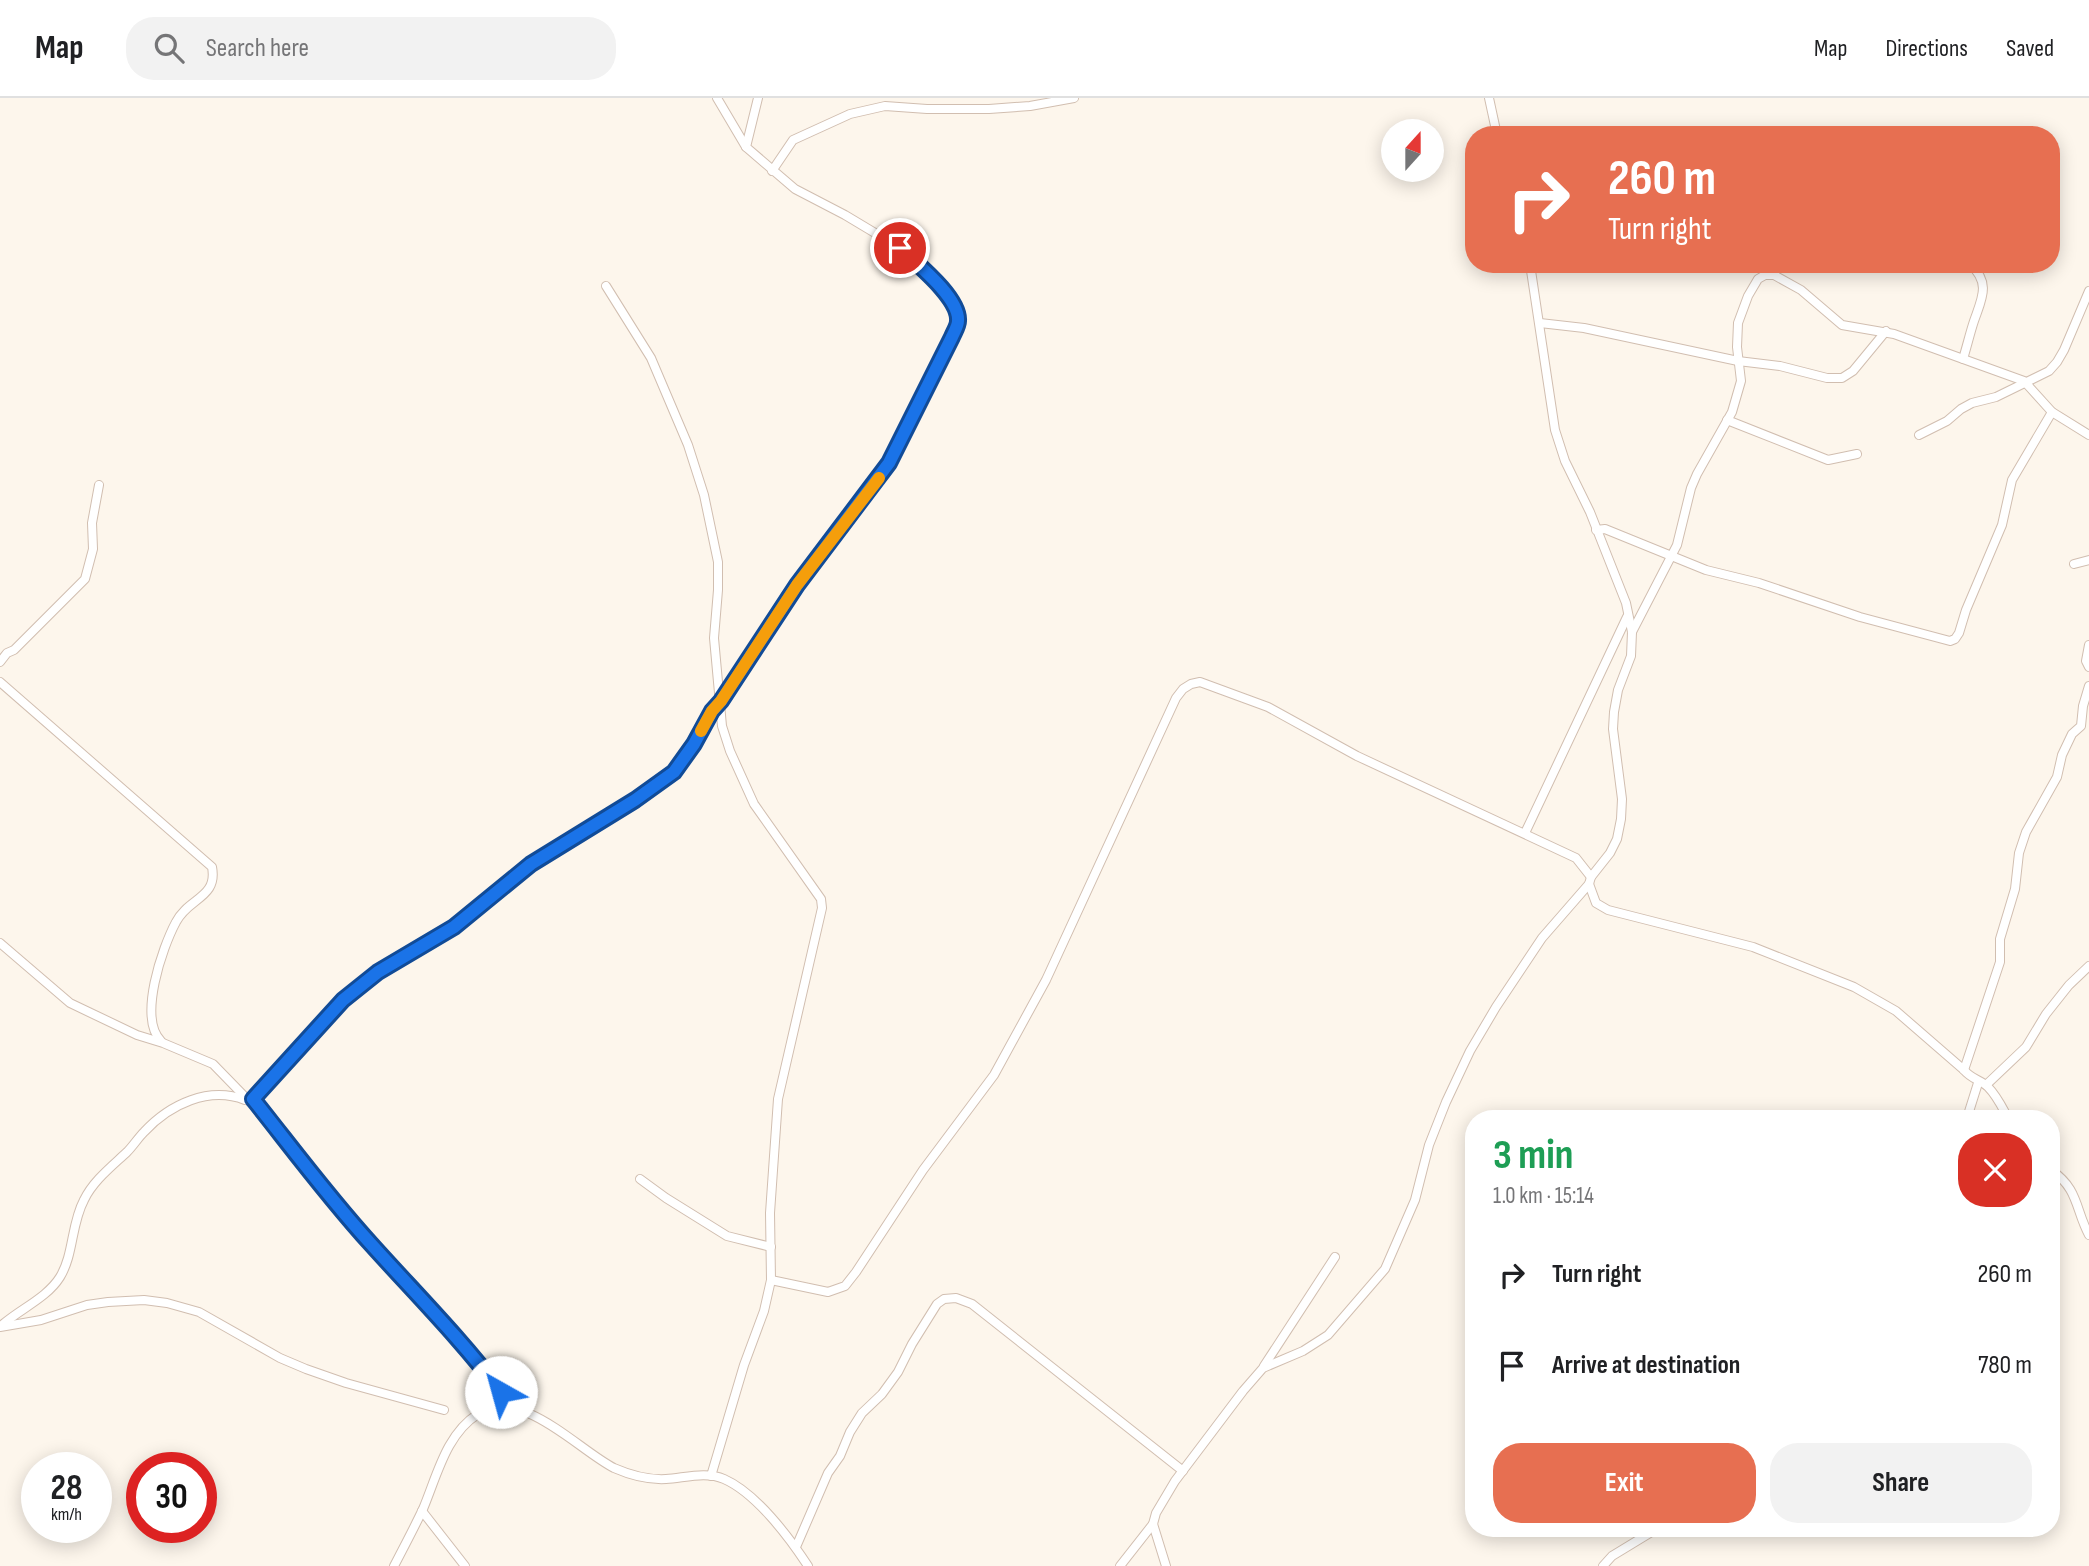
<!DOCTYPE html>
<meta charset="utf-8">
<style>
:root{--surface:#fff;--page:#f2f2f2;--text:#202124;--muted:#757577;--line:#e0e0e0;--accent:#e76f51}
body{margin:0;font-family:"Sofia Sans Condensed",sans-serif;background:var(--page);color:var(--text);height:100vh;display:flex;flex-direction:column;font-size:26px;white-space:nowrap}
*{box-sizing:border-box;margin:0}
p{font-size:23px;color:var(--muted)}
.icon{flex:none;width:38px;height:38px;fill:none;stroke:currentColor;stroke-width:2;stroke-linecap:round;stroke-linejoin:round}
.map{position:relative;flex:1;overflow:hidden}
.side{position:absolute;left:1465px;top:1012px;width:595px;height:427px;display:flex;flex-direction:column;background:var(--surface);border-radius:28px;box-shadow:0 4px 18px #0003}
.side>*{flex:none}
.top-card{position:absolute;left:1465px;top:28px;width:595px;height:147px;border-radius:28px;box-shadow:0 4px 18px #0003;background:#e76f51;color:#fff;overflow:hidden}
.needle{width:46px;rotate:21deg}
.tools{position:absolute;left:1381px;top:21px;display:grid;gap:14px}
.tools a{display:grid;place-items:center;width:63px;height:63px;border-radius:50%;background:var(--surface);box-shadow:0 4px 18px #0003;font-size:35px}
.speed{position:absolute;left:21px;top:1354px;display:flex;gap:14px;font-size:35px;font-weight:700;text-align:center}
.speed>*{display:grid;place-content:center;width:91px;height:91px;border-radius:50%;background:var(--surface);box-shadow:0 4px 18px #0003;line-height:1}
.speed small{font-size:18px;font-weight:400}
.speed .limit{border:10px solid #d22;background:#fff;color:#111}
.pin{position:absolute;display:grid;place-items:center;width:60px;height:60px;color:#fff;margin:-30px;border:4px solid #fff;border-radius:50%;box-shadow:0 2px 7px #0007}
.me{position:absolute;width:77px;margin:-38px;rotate:322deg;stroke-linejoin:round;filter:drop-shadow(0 0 5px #0008)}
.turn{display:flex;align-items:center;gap:24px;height:147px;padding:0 28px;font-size:32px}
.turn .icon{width:91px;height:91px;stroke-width:2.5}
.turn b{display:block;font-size:49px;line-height:60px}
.round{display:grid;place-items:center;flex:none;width:74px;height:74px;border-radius:28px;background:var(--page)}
.head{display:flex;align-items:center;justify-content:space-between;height:119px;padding:0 28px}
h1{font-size:42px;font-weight:700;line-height:52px;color:#1e9e55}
.primary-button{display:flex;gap:14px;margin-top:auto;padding:14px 28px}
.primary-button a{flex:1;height:80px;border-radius:28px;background:var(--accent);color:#fff;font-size:28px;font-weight:700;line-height:80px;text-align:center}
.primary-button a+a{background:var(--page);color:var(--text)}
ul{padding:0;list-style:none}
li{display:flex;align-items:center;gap:21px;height:91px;padding:0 28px}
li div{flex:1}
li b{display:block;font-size:26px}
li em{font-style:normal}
header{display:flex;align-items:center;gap:42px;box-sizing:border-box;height:98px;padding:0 35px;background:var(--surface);border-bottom:2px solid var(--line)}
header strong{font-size:33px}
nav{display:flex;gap:38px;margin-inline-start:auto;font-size:24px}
.search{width:490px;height:63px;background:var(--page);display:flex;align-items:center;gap:18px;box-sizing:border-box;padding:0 24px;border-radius:28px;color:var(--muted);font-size:26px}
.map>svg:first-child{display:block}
</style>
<header>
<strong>Map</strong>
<div class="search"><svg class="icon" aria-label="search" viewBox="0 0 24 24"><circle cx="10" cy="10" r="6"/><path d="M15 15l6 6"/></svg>Search here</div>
<nav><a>Map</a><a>Directions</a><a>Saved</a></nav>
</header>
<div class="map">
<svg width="2089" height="1468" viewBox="0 0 2089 1468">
<rect width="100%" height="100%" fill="#fdf6ec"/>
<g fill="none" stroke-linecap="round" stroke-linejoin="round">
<defs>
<g id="minor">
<polyline points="717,0 746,49"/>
<polyline points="1489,0 1497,37"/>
<polyline points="772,73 793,42 850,16 885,8 927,11 989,11 1030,8 1074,0"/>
<polyline points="606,188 651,260 688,347 704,397 718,464 718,492 714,540 722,628 730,653 754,706 821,801 822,810 778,1001 770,1115 771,1182 764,1213 744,1267 711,1378"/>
<polyline points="1540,225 1584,230 1738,263 1780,268 1827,280 1842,280 1853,273 1886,233"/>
<path d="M1963 261C1967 248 1970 235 1974 223 1982 200 1991 185 1970 166"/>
<polyline points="1727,322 1828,362 1857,356"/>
<polyline points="1919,337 1947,323 1961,311 1972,305 1996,299 2049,273 2057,264 2064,252 2089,193"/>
<polyline points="1596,432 1605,431 1706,472 1759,485 1860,519 1950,543 1955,541 1959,535 1966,512 2002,427 2012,382 2052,314"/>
<polyline points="2074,466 2089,462"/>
<polyline points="1632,534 1677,447 1691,390 1697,376 1732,314 1741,283 1737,249 1738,225 1748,198 1758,181 1765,177 1774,177 1801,192 1842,227 1894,236 2024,283 2052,314 2089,337"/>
<polyline points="2089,547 2086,563 2089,569"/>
<polyline points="0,564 7,555 14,552 85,481 93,451 92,425 99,387"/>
<path d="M0 584 212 769C218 800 188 800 176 824 162 850 138 920 161 943"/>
<polyline points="1525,735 1627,519"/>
<path d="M1589 786 1596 805 1608 812 1753 849 1854 889 1896 913 1964 972C1971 981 1981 982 1988 989 1997 998 2002 1009 2008 1020"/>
<polyline points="0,845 70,905 137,937 163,945 213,966 250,1004 253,1001 308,1072 370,1145 445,1224 513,1309"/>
<polyline points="1964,972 2000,864 2000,841 2015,791 2019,755 2026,734 2057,679 2062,657 2072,636 2081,628 2083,608 2089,588"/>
<polyline points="1986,987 2026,949 2046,916 2069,887 2089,868"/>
<polyline points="253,1001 343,902 378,874 454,829 531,766 635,702 674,674 694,646 712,613 721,603 797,487 889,364 952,239 958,224 957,213 950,200 900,150 845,117 795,91 746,49 758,0"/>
<polyline points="1967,1020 1978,985"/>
<path d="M2051 1072C2079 1091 2075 1111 2089 1137"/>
<polyline points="640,1081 666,1100 727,1138 771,1149"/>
<polyline points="771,1182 828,1194 845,1188 856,1174 923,1072 994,977 1046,882 1176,600 1183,591 1191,586 1200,584 1268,609 1357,658 1576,760 1591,779"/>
<path d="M2 1227C20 1211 47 1200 60 1179 74 1156 71 1126 84 1102 93 1083 111 1069 127 1054 133 1048 138 1040 144 1034 170 1006 209 988 245 1002"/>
<polyline points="0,1229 41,1222 87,1207 108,1204 144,1202 167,1205 199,1214 280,1260 306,1271 346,1285 444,1312"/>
<polyline points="1264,1268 1335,1159"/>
<polyline points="422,1413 465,1468"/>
<polyline points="796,1449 828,1375 840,1358 850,1334 862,1315 882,1296 898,1274 912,1246 937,1206 944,1201 956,1200 972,1206 1183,1373"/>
<path d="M394 1468C404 1449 414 1430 423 1411 437 1378 446 1336 478 1316 522 1289 577 1351 614 1370 630 1377 648 1382 666 1381 684 1380 706 1373 724 1381 756 1395 789 1439 808 1468"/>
<polyline points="1120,1468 1153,1426"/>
<polyline points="1166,1468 1153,1426 1156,1415 1175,1383 1243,1293 1263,1270 1303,1253 1328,1237 1385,1171 1415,1102 1429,1047 1446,1004 1470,953 1496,909 1542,840 1589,786 1591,779 1610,755 1617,741 1621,721 1622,701 1613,631 1614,614 1618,592 1631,558 1632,534 1626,505 1590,414 1565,363 1555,332 1530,166"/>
<polyline points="1603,1468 1612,1458 1658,1430"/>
</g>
</defs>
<use href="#minor" stroke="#d1beb0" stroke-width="10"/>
<use href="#minor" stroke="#fff" stroke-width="8"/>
</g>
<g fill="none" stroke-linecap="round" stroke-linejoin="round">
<defs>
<path id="route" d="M501 1294C461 1241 415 1195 371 1146 329 1100 292 1050 253 1001L343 902 378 874 454 829 531 766 635 702 674 674 694 646 712 613 721 603 797 487 889 365 952 239C954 234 958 228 958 223 960 200 916 165 900 150"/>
</defs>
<use href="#route" stroke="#114b97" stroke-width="18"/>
<use href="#route" stroke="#1a73e8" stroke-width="12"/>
<polyline stroke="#f59e0b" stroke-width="12" points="701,633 712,613 721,603 797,487 879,380"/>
</g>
</svg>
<div class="tools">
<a><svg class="needle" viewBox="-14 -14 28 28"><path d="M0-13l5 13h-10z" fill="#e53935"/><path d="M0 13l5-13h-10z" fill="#757577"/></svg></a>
</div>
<div class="speed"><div>28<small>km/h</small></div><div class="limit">30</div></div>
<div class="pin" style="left:900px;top:150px;background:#d93025"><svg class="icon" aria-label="arrive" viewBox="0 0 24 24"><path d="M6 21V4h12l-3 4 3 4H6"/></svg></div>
<svg class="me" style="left:501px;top:1294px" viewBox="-20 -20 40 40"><circle r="19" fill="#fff"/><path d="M0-13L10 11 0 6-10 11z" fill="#1a73e8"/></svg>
<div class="top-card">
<div class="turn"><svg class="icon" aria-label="right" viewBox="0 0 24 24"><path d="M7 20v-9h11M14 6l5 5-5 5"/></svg><div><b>260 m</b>Turn right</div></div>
</div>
<section class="side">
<div class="head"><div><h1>3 min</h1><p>1.0 km · 15:14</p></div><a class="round" style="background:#d93025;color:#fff"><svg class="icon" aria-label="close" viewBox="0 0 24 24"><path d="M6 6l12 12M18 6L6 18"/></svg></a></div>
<ul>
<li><svg class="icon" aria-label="right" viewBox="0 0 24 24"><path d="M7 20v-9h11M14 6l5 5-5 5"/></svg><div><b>Turn right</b></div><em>260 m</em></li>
<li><svg class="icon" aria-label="arrive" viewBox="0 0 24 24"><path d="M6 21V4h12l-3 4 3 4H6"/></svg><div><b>Arrive at destination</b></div><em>780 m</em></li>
</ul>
<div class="primary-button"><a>Exit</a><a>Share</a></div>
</section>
</div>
